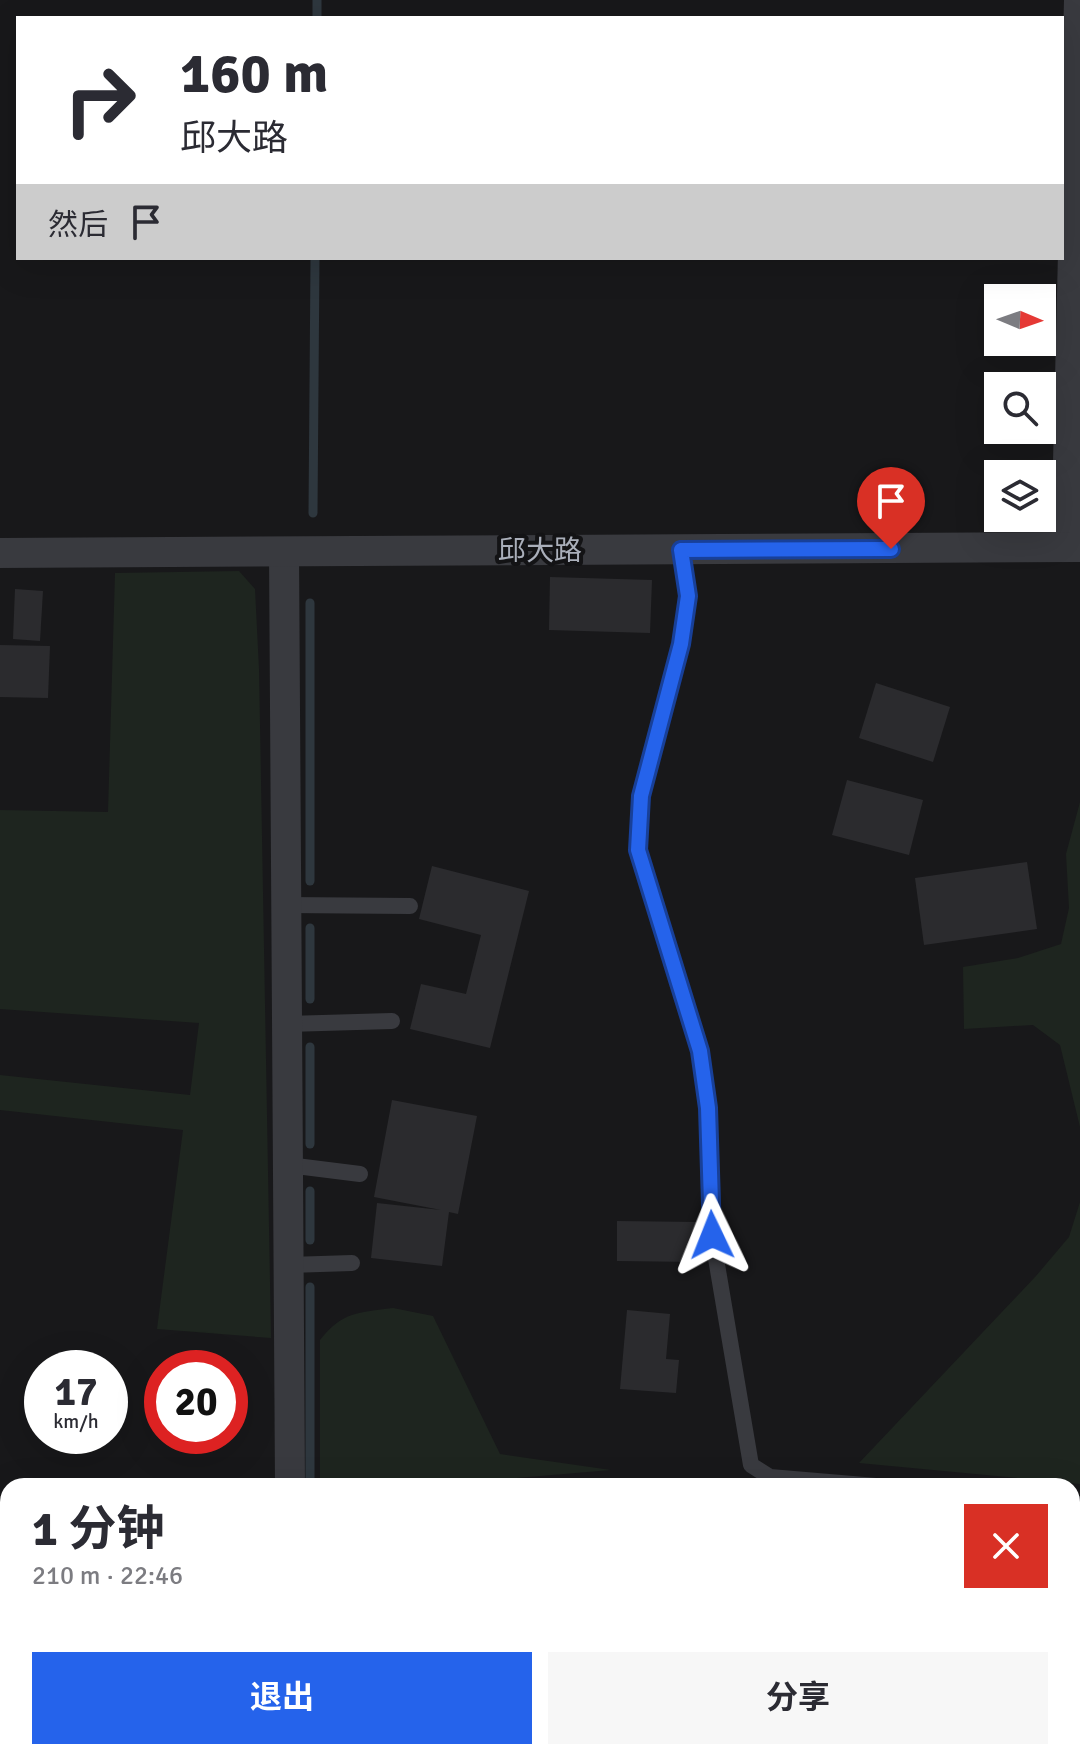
<!DOCTYPE html>
<html lang="zh">
<meta charset="utf-8">
<style>
:root{--surface:#fff;--page:#f7f7f7;--text:#2b2b33;--muted:#7c7c81;--accent:#2563eb}
body{margin:0;font-family:Signika,"Noto Sans SC",sans-serif;background:var(--page);color:var(--text);height:100vh;display:flex;flex-direction:column;font-size:30px;white-space:nowrap}
*{box-sizing:border-box;margin:0}
p{font-size:26px;color:var(--muted)}
.icon{flex:none;width:44px;height:44px;fill:none;stroke:currentColor;stroke-width:2;stroke-linecap:round;stroke-linejoin:round}
.map{position:relative;flex:1;overflow:hidden}
.panel{position:absolute;left:0px;top:1478px;width:1080px;height:282px;display:flex;flex-direction:column;background:var(--surface);border-radius:24px 24px 0 0;box-shadow:0 8px 32px #0002}
.panel>*{flex:none}
.top-card{position:absolute;left:16px;top:16px;width:1048px;height:244px;border-radius:0px;box-shadow:0 8px 32px #0002;background:#fff;color:var(--text);overflow:hidden}
.needle{width:52px;rotate:92deg}
.fabs{position:absolute;left:984px;top:284px;display:grid;gap:16px}
.fabs a{display:grid;place-items:center;width:72px;height:72px;border-radius:0px;background:var(--surface);box-shadow:0 8px 32px #0002;font-size:40px}
.speed{position:absolute;left:24px;top:1350px;display:flex;gap:16px;font-size:40px;font-weight:700;text-align:center}
.speed>*{display:grid;place-content:center;width:104px;height:104px;border-radius:50%;background:var(--surface);box-shadow:0 8px 32px #0002;line-height:1}
.speed small{font-size:20px;font-weight:400}
.speed .limit{border:12px solid #d22;background:#fff;color:#111}
.pin{position:absolute;display:grid;place-items:center;width:68px;height:68px;color:#fff;margin:-82px -34px;border-radius:50% 50% 50% 0;rotate:-45deg;box-shadow:0 0 8px #0007}
.pin .icon{rotate:45deg}
.me{position:absolute;width:88px;margin:-44px;rotate:358deg;stroke-linejoin:round;filter:drop-shadow(0 0 6px #0008)}
.turn{display:flex;align-items:center;gap:28px;height:168px;padding:0 32px;font-size:36px}
.turn .icon{width:104px;height:104px;stroke-width:2.5}
.turn b{display:block;font-size:56px;line-height:68px}
.then{display:flex;align-items:center;height:76px;padding:0 32px;background:#0003;gap:16px;font-size:30px}
.round{display:grid;place-items:center;flex:none;width:84px;height:84px;border-radius:0px;background:var(--page)}
.summary{display:flex;align-items:center;justify-content:space-between;height:136px;padding:0 32px}
h1{font-size:48px;font-weight:700;line-height:60px}
.action{display:flex;gap:16px;margin-top:auto;padding:16px 32px}
.action a{flex:1;height:92px;border-radius:0px;background:var(--accent);color:#fff;font-size:32px;font-weight:700;line-height:92px;text-align:center}
.action a+a{background:var(--page);color:var(--text)}
.map>svg:first-child{display:block}
</style>
<div class="map">
<svg width="1080" height="1759" viewBox="0 0 1080 1759">
<rect width="100%" height="100%" fill="#18181a"/>
<g fill="#1e251f">
<polygon points="239,571 255,589 259,669 271,1338 157,1329 183,1130 0,1110 0,1075 190,1095 199,1023 0,1009 0,810 108,812 115,573"/>
<polygon points="1080,802 1080,1127 1060,1045 1033,1025 964,1029 963,967 1018,958 1061,944 1069,908 1066,854"/>
<polygon points="1080,1202 1080,1484 859,1463 1036,1276 1069,1237"/>
<path d="M393 1308 433 1316 500 1454 611 1470 421 1486H320V1340C343 1311 358 1313 393 1308Z"/>
</g>
<g fill="none" stroke-linecap="round" stroke-linejoin="round">
<g stroke="#2e373e" stroke-width="9">
<polyline points="317,18 317,0"/>
<polyline points="313,513 315,258"/>
<polyline points="310,881 310,603"/>
<polyline points="310,999 310,928"/>
<polyline points="310,1047 310,1144"/>
<polyline points="310,1191 310,1240"/>
<polyline points="310,1287 310,1486"/>
<polyline points="310,1752 310,1759"/>
</g>
</g>
<g fill="#2b2b2e">
<polygon points="550,577 652,580 650,633 549,630"/>
<polygon points="15,589 43,591 40,641 13,639"/>
<polygon points="0,645 50,646 48,698 0,697"/>
<polygon points="876,683 950,707 933,762 859,738"/>
<polygon points="847,780 923,800 909,855 832,835"/>
<polygon points="1027,862 1037,929 924,945 915,878"/>
<polygon points="432,866 529,891 490,1048 410,1029 421,984 466,994 481,935 419,919"/>
<polygon points="392,1100 477,1116 458,1214 449,1212 442,1266 371,1258 377,1203 441,1210 374,1197"/>
<polygon points="617,1221 697,1222 697,1262 617,1261"/>
<polygon points="627,1310 670,1314 666,1359 679,1360 676,1393 620,1389"/>
</g>
<g fill="none" stroke-linecap="round" stroke-linejoin="round">
<g stroke="#393a3f" stroke-width="16">
<polyline points="681,550 688,596 681,644 641,796 638,850 700,1051 708,1108 712,1235 751,1465 770,1477 876,1486"/>
<polyline points="286,905 410,906"/>
<polyline points="287,1024 392,1021"/>
<polyline points="288,1165 360,1174"/>
<polyline points="289,1265 352,1263"/>
<polyline points="1072,1503 1080,1504"/>
<polyline points="800,1759 804,1752"/>
</g>
<g stroke="#393a3f" stroke-width="30">
<polyline points="1066,547 1079,0"/>
<polyline points="284,552 290,1486"/>
<polyline points="0,553 1080,547"/>
<polyline points="292,1752 292,1759"/>
</g>
</g>
<g fill="none" stroke-linecap="round" stroke-linejoin="round">
<defs>
<polyline id="route" points="712,1235 708,1108 700,1051 638,850 641,796 681,644 688,596 681,550 891,549"/>
</defs>
<use href="#route" stroke="#184099" stroke-width="20"/>
<use href="#route" stroke="#2563eb" stroke-width="14"/>
</g>
<g text-anchor="middle" dominant-baseline="central" stroke-width="8" stroke-linejoin="round" paint-order="stroke">
<g font-size="28" fill="#aaafba" stroke="#131315">
<text x="540" y="551">邱大路</text>
</g>
</g>
</svg>
<div class="fabs">
<a><svg class="needle" viewBox="-14 -14 28 28"><path d="M0-13l5 13h-10z" fill="#e53935"/><path d="M0 13l5-13h-10z" fill="#7c7c81"/></svg></a>
<a><svg class="icon" aria-label="search" viewBox="0 0 24 24"><circle cx="10" cy="10" r="6"/><path d="M15 15l6 6"/></svg></a>
<a><svg class="icon" aria-label="layers" viewBox="0 0 24 24"><path d="M12 4l9 5-9 5-9-5zM3 14l9 5 9-5"/></svg></a>
</div>
<div class="speed"><div>17<small>km/h</small></div><div class="limit">20</div></div>
<div class="pin" style="left:891px;top:549px;background:#d93025"><svg class="icon" aria-label="arrive" viewBox="0 0 24 24"><path d="M6 21V4h12l-3 4 3 4H6"/></svg></div>
<svg class="me" style="left:712px;top:1235px" viewBox="-20 -20 40 40"><path d="M0-17L14 15 0 8-14 15z" fill="#2563eb" stroke="#fff" stroke-width="4"/></svg>
<div class="top-card">
<div class="turn"><svg class="icon" aria-label="right" viewBox="0 0 24 24"><path d="M7 20v-9h11M14 6l5 5-5 5"/></svg><div><b>160 m</b>邱大路</div></div>
<div class="then">然后<svg class="icon" aria-label="arrive" viewBox="0 0 24 24"><path d="M6 21V4h12l-3 4 3 4H6"/></svg></div>
</div>
<section class="panel">
<div class="summary"><div><h1>1 分钟</h1><p>210 m · 22:46</p></div><a class="round" style="background:#d93025;color:#fff"><svg class="icon" aria-label="close" viewBox="0 0 24 24"><path d="M6 6l12 12M18 6L6 18"/></svg></a></div>
<div class="action"><a>退出</a><a>分享</a></div>
</section>
</div>
